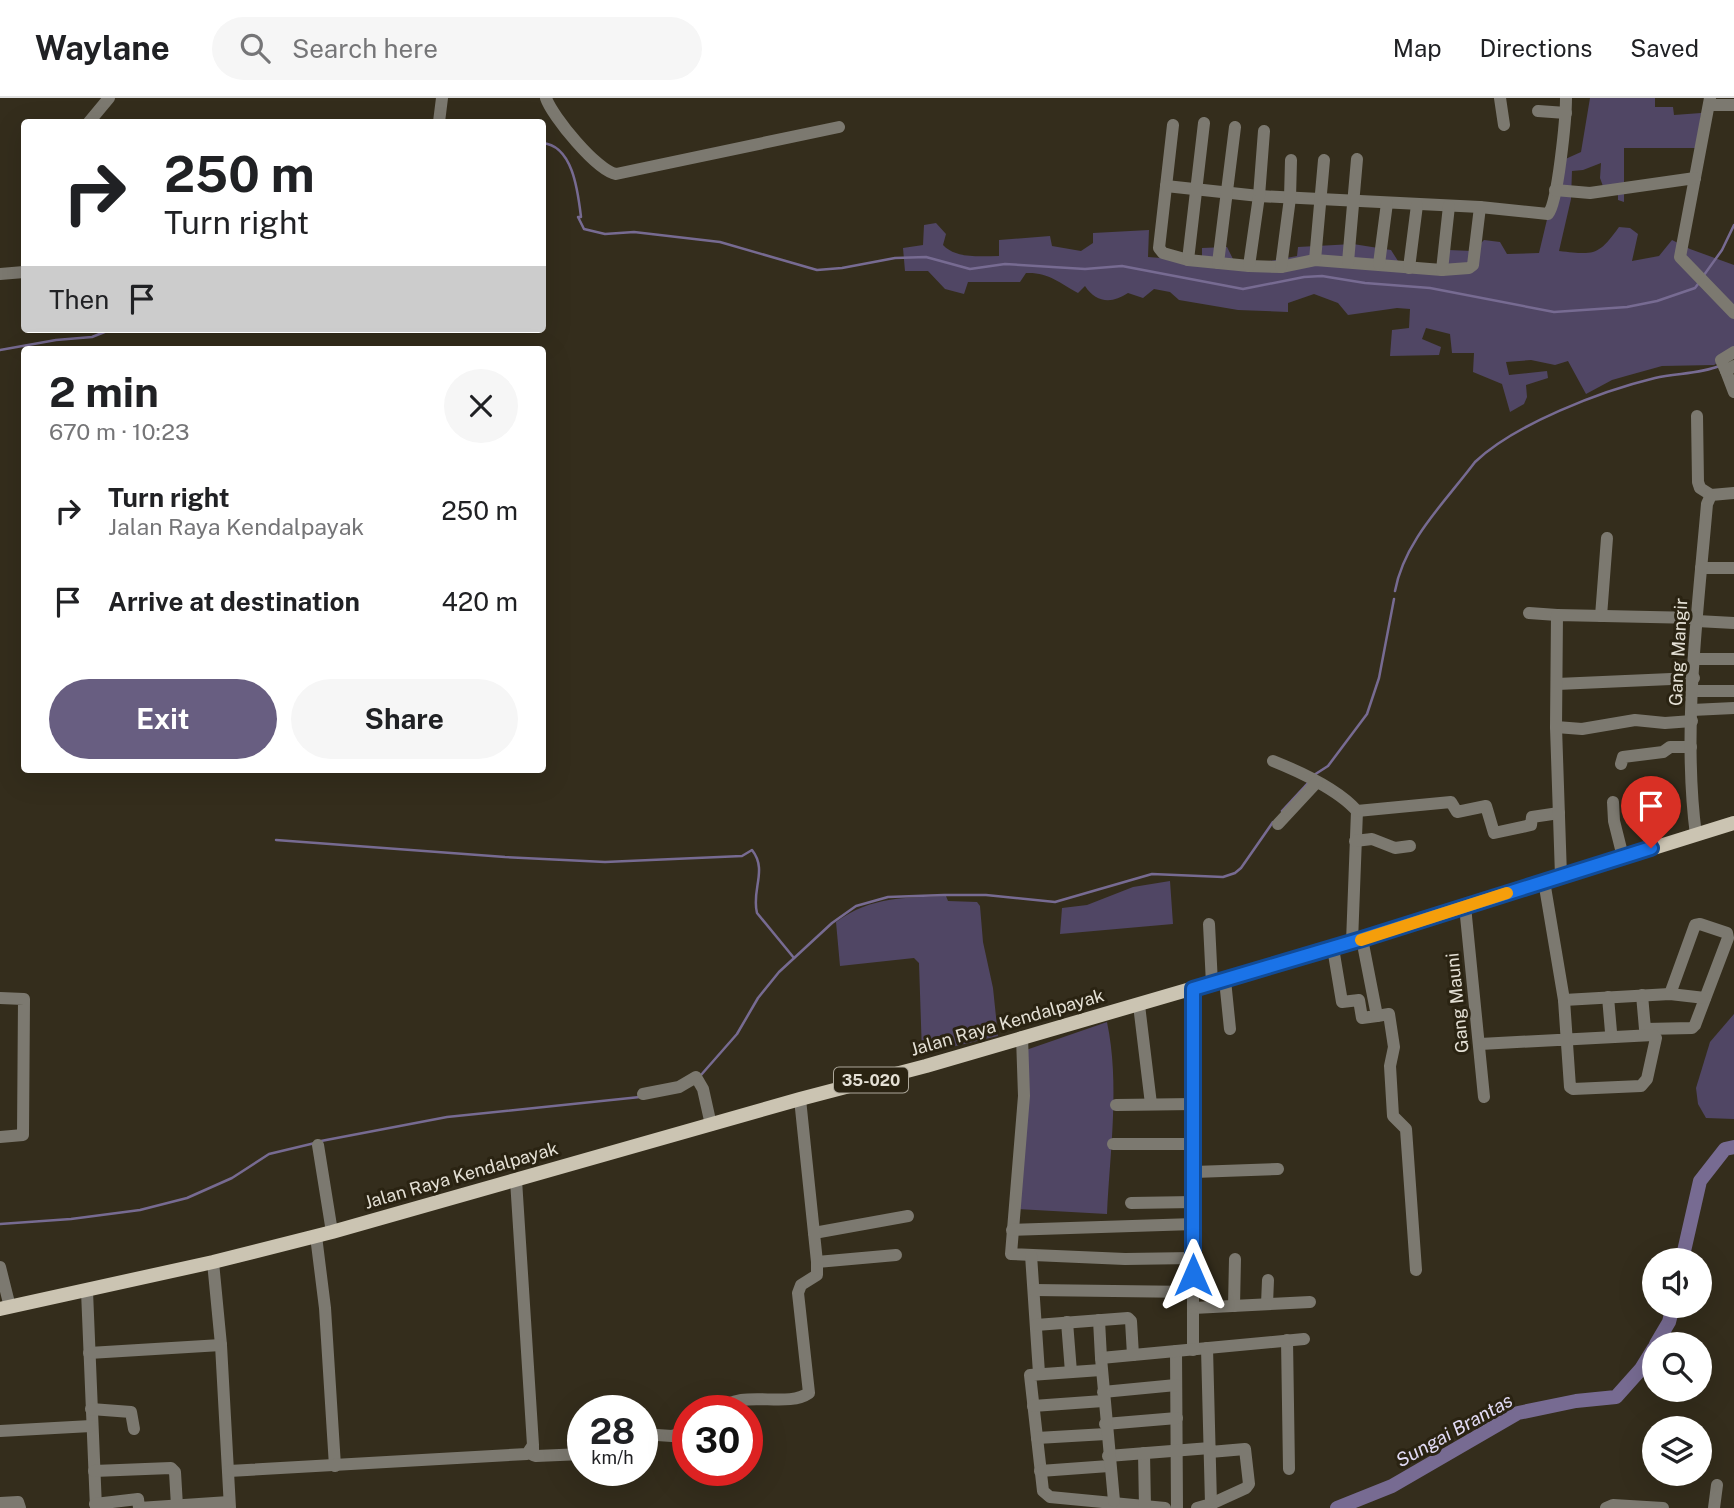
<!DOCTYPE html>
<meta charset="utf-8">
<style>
:root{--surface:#fff;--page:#f6f6f6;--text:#202124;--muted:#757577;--line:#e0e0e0;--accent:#685e81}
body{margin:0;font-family:"Public Sans",sans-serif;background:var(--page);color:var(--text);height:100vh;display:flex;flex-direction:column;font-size:26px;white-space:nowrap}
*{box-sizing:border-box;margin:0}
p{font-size:23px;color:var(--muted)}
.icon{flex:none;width:38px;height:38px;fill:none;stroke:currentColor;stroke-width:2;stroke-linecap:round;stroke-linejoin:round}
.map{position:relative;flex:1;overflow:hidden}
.drawer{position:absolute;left:21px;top:248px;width:525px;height:427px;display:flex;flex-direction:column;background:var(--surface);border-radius:7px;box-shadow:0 7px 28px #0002}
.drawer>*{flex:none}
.banner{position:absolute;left:21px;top:21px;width:525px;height:214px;border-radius:7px;box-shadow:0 7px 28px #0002;background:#fff;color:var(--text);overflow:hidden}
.controls{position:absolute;left:1642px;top:1150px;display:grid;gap:14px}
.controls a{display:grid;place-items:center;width:70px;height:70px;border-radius:50%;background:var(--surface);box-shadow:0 7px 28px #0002;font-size:35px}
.speed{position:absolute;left:567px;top:1297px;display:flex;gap:14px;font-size:35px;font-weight:700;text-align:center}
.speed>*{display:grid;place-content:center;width:91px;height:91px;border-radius:50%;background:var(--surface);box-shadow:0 7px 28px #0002;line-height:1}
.speed small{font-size:18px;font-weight:400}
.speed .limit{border:10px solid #d22;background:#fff;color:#111}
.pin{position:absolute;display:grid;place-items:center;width:60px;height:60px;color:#fff;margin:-72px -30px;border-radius:50% 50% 50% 0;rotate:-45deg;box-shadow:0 0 7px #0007}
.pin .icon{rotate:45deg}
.me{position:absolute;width:77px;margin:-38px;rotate:0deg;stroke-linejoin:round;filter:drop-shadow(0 0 5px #0008)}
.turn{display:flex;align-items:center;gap:24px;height:147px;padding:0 28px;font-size:32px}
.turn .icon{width:91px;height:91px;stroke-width:2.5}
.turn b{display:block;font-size:49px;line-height:60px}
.then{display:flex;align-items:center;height:66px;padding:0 28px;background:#0003;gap:14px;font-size:26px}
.round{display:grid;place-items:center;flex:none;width:74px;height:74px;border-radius:37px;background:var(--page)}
.summary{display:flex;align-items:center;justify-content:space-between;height:119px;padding:0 28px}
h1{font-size:42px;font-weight:700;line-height:52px}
.cta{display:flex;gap:14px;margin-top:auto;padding:14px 28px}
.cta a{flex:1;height:80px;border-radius:42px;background:var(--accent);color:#fff;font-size:28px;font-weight:700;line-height:80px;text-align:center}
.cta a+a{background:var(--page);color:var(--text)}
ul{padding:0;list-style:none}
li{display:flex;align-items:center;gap:21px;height:91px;padding:0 28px}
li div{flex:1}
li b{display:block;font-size:26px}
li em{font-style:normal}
header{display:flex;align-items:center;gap:42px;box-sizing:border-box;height:98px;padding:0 35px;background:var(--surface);border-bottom:2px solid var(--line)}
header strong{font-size:33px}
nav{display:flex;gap:38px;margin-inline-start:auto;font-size:24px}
.search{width:490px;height:63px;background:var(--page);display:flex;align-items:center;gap:18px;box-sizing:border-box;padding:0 24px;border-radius:38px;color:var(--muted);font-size:26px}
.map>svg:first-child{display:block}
</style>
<header>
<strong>Waylane</strong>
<div class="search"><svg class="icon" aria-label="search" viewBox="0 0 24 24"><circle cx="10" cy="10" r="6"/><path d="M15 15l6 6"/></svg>Search here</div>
<nav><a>Map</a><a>Directions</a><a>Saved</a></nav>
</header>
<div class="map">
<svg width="1734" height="1410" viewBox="0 0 1734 1410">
<rect width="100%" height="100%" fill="#342d1c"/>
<g fill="#504664">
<path d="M1590 0H1655V9H1673L1674 17 1701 15 1698 50H1624V104L1618 102V91H1604L1600 80 1601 65 1583 72 1572 73 1571 101 1559 153C1595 157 1598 158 1619 129L1630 130 1638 136 1632 163 1659 158 1672 142 1690 151 1734 167V256L1714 267 1662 268 1626 278 1612 282 1586 296 1568 263 1555 267 1531 262 1506 264 1509 277 1547 273 1548 280 1526 287 1527 299 1524 306 1510 314 1502 286 1473 274 1474 255H1452L1450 236 1426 230 1422 241 1441 249 1439 257 1390 258 1392 232 1409 230 1410 211 1397 210 1348 217 1338 205 1314 196 1288 205V214L1238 212 1179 202 1170 194 1154 191 1143 200 1128 195C1112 206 1096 205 1085 188L1078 195C1060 185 1048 174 1026 175L1020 184H968L964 196 945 191 928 173H905L903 150 923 147 924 127 936 125 946 136 943 147C956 161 980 158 999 158V142L1050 138 1052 148 1081 153 1093 145V135L1149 132 1148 159 1202 163V150L1227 149 1237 169 1297 158 1298 149 1353 146 1391 152 1398 163 1437 169 1448 152 1473 153 1484 142 1500 144 1507 156 1539 155 1561 63 1581 54Z"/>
<polygon points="1170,783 1173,826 1060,836 1062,810 1087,807 1133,789"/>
<path d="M946 798 948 803 977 804 980 808 983 844 993 890 998 938 922 956 919 865 914 860 840 868 836 824C872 798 904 800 946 798Z"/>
<polygon points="1734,916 1734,1021 1706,1020 1698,1006 1696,990 1710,944"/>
<path d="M1107 924C1120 986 1110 1053 1107 1116L1017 1111 1026 952Z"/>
</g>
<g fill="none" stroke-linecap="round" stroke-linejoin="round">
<g stroke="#776b92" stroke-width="2.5">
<path d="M542 45C573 47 578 94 581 119H578L584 131 605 136 634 134 720 144 817 172 842 170 895 160 926 159 970 171 1005 166 1085 171 1122 168 1243 191 1304 179 1322 178 1365 185 1430 190 1554 214 1627 209 1657 203 1695 190 1698 186"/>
<polyline points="1704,177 1722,152 1734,127"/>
<polyline points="0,252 56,242 92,239 112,231"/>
<path d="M1395 493C1404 443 1445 404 1475 364 1515 326 1601 293 1655 280 1675 275 1700 276 1719 268"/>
<polyline points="1314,677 1328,668 1367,616 1379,580 1394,501"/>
<polyline points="1282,713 1308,685"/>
<path d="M276 742 505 759 605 764 742 758 752 752C768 772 751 792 757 815L794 860"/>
<polyline points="701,977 737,936 758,900 779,874 832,825 856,808 888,799 944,797 986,797 1055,804 1152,776 1223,779 1235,775 1241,770 1273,724"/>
<polyline points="321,1043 447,1019 640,999"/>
<polyline points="0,1126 71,1121 140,1112 187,1100 232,1080 269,1056 315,1045"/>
</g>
<g stroke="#776b92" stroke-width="14">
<polyline points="1682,1162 1700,1083 1725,1051 1734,1049"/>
<polyline points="1656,1246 1669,1224 1673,1208"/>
<polyline points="1337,1410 1392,1388 1518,1315 1576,1303 1616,1299 1641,1271 1654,1250"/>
</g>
<g stroke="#7c7970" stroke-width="12">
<path d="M546 0C552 18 597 73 616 76L839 29"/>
<polyline points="1500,0 1504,27"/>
<polyline points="1710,0 1680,159 1734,215"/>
<polyline points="1709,7 1734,7"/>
<polyline points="1538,13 1566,15"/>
<polyline points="89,24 109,0"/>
<polyline points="439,24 442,0"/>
<polyline points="1173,27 1159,150 1163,155 1188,162 1249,168 1281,169 1315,162 1442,172 1469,170 1473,167 1480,109"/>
<path d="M1166 88 1259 98 1480 109 1548 116C1558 105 1566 19 1566 0"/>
<polyline points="1555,92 1590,95 1695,80"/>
<polyline points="1188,162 1204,25"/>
<polyline points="1315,162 1324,62"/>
<polyline points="1348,164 1357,61"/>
<polyline points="1218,165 1235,29"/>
<polyline points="1379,166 1387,105"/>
<polyline points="1249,168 1259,98 1264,33"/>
<polyline points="1281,169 1290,100 1291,62"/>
<polyline points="1409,170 1417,107"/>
<polyline points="1442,172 1449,108"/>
<polyline points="0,176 24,174"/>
<polyline points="1734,268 1726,273 1734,294"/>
<polyline points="1726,273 1721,262 1734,254"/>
<polyline points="1697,318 1698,384 1700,390 1711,397"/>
<polyline points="1701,470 1734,470"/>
<polyline points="1529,515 1557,517"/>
<polyline points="1601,518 1607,440"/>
<polyline points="1697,523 1734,525"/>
<polyline points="1695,561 1734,561"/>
<polyline points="1557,586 1694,580"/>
<polyline points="1693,593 1734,593"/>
<polyline points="1692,612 1734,610"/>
<polyline points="1556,629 1582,631 1635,622 1665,625 1692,623"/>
<path d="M1273 663C1298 673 1339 692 1357 713L1352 844"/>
<polyline points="1621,666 1623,659 1663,654 1670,649 1691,649"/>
<polyline points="1642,701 1651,750"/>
<polyline points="1613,704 1614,723 1623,759"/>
<polyline points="1357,713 1451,704 1457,714 1486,708 1494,735 1531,727 1532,719 1559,715"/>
<polyline points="1278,726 1317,684"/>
<path d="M1696 737C1682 632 1698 511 1707 406L1711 397 1734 395"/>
<polyline points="1355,743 1372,741 1395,750 1410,748"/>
<polyline points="1561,778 1556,629 1557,517 1697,520"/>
<polyline points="1465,808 1484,999"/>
<polyline points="1209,826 1212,886"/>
<polyline points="1333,850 1342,904 1359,902 1362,920 1377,918 1362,841"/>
<polyline points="1225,882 1230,931"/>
<polyline points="1193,891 1193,1252"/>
<polyline points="1642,897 1645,931 1692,930 1695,927 1728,840 1727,835 1700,826 1695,827 1670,896"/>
<polyline points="1608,899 1611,934"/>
<polyline points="0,900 24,901 23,1037 0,1039"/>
<polyline points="1564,902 1670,896 1705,900"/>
<polyline points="1139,907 1151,1006"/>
<polyline points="1377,918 1389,916 1394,949 1390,968 1393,1018 1406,1031 1416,1172"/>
<polyline points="1022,939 1024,998 1011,1156 1125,1161 1193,1160"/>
<polyline points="1480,946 1653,937 1656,940 1647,981 1641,988 1573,991 1570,989 1564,902 1544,783"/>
<polyline points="643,996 679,989 696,979 703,991 711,1027"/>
<polyline points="1116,1007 1194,1006"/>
<polyline points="1113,1046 1194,1046"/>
<polyline points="318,1047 332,1134"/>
<polyline points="1194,1074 1278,1071"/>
<polyline points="1131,1105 1194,1104"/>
<polyline points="1012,1132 1194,1126"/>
<polyline points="814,1135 908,1118"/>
<polyline points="316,1138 325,1210 335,1368"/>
<polyline points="1031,1157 1039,1275"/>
<polyline points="213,1164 221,1247 230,1410"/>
<polyline points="817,1164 896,1157"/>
<polyline points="0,1169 10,1209"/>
<polyline points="1034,1192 1193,1194"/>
<polyline points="87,1193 96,1410"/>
<polyline points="1267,1206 1268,1182"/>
<polyline points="1234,1208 1235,1161"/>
<polyline points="1193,1210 1310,1204"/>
<polyline points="1099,1222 1101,1260"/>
<polyline points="1067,1224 1071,1274"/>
<polyline points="1036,1227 1128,1220 1131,1223 1133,1257"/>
<polyline points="1287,1242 1289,1371"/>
<polyline points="1176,1253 1177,1410"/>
<polyline points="89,1255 221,1247"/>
<polyline points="1101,1272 1030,1277 1043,1393 1050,1399 1165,1410"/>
<polyline points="1103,1294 1176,1287"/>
<polyline points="1033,1308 1103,1303"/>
<polyline points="91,1311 131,1314 134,1331"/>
<path d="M720 1312C741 1290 786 1311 809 1295L798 1195 801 1187 817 1177V1164L800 1001"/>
<polyline points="1105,1326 1177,1320"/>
<polyline points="0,1333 91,1328"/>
<polyline points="642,1336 672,1338 688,1333"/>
<polyline points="1037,1340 1106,1336"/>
<polyline points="533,1349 533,1357 536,1358 583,1356"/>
<polyline points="1210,1354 1245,1351 1249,1386 1246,1390 1211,1406"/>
<polyline points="1144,1355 1145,1409"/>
<polyline points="1108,1358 1210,1350"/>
<polyline points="94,1373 171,1370 175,1374 177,1408"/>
<polyline points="229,1373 527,1356 533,1347 516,1082"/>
<polyline points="1040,1373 1109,1368"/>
<polyline points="1114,1403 1101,1260 1304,1241"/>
<polyline points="0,1405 18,1404 20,1410"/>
<polyline points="95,1406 138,1401 139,1410 229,1404"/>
<polyline points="1197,1410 1211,1406 1207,1250"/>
<polyline points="1606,1410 1613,1407 1663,1410"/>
<polyline points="1714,1410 1717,1387"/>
</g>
<polyline stroke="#cbc4b2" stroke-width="14" points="0,1211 213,1164 332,1134 800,1001 926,968 1352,844 1734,725"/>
</g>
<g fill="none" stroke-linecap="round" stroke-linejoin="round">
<defs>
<polyline id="route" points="1193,1177 1193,891 1362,841 1651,750"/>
</defs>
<use href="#route" stroke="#114b97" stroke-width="18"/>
<use href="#route" stroke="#1a73e8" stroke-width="12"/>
<polyline stroke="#f59e0b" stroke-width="12" points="1361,842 1507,795"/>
</g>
<g text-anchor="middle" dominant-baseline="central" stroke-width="6" stroke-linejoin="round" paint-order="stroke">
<rect fill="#2a2312" stroke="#aca79a" stroke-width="2" x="834" y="969.5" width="74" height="25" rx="5"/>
<g font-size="16" font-weight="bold" fill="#e4e0d5">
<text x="871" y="982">35-020</text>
</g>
<g font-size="18" fill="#e4e0d5" stroke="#2a2312">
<text transform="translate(1678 554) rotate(-87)">Gang Mangir</text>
<text transform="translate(1457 905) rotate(-96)">Gang Mauni</text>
<text transform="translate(1007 924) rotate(-16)">Jalan Raya Kendalpayak</text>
<text transform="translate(461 1077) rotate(-16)">Jalan Raya Kendalpayak</text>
</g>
<g font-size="19" font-style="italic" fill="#e2dbf5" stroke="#2a2312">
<text transform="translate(1454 1332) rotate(-29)">Sungai Brantas</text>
</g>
</g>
</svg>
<div class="controls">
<a><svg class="icon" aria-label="sound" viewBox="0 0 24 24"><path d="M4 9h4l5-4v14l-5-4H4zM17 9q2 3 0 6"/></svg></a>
<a><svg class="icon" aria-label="search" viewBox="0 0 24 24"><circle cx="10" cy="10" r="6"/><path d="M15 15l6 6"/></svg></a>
<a><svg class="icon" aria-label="layers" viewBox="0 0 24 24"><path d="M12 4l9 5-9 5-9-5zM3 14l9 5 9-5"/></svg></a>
</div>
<div class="speed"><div>28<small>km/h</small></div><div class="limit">30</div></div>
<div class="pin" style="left:1651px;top:750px;background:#d93025"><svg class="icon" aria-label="arrive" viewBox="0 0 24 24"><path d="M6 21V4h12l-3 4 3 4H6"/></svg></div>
<svg class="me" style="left:1193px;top:1177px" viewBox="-20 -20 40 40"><path d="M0-17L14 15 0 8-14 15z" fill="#1a73e8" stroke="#fff" stroke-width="4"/></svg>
<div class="banner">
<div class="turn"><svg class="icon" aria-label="right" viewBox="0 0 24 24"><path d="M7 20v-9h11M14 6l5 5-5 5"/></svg><div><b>250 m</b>Turn right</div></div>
<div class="then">Then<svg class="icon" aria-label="arrive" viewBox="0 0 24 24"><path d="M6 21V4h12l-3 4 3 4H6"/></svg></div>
</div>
<section class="drawer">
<div class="summary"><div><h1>2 min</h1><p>670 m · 10:23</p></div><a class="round"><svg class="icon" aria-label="close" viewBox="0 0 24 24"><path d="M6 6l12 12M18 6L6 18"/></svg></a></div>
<ul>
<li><svg class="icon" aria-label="right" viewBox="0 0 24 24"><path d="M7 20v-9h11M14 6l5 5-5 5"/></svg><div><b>Turn right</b><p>Jalan Raya Kendalpayak</p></div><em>250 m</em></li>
<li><svg class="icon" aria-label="arrive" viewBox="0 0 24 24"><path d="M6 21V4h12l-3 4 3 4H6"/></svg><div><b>Arrive at destination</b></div><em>420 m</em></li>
</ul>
<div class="cta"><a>Exit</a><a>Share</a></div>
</section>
</div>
